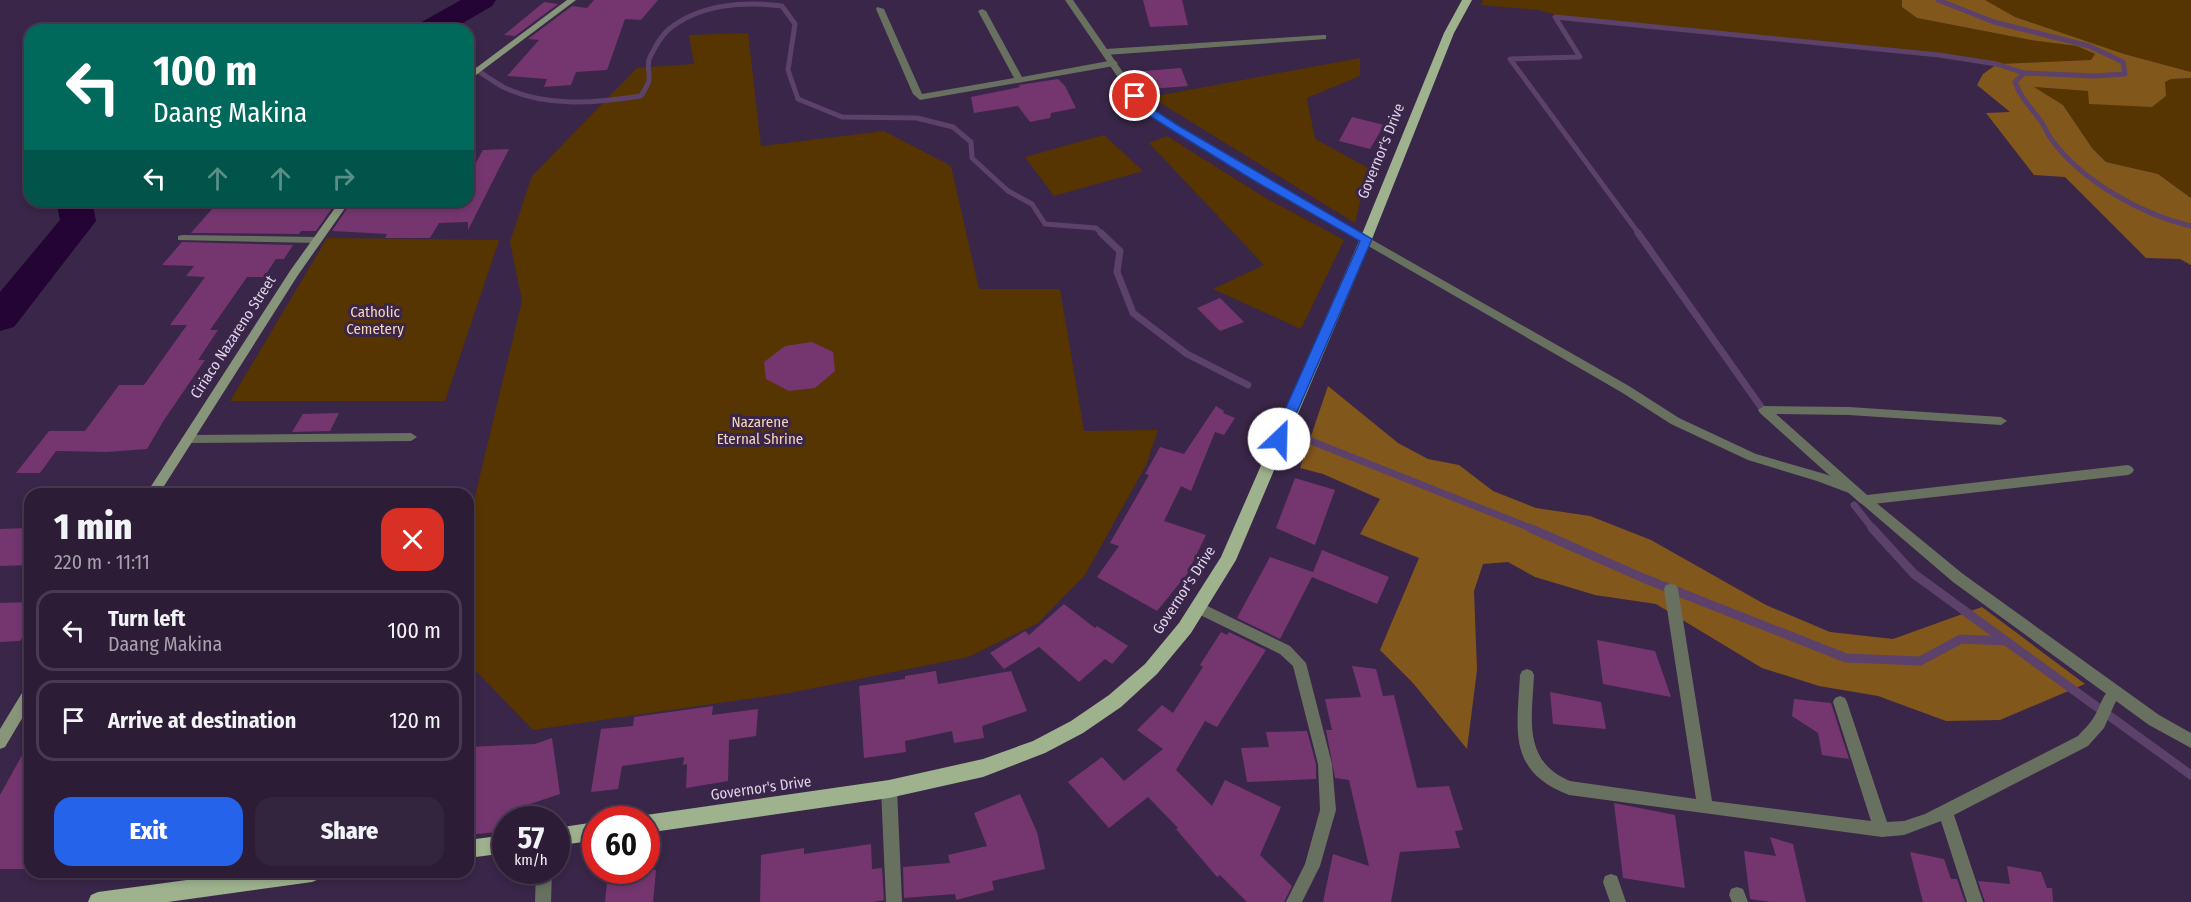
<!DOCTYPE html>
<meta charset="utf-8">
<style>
:root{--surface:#2c1c36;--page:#34253e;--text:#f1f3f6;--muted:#a6a1ad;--line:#483a51;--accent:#2563eb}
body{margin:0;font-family:"Fira Sans Condensed",sans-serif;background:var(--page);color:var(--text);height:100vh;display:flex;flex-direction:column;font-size:22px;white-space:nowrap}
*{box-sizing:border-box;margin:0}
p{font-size:20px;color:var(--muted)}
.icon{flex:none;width:33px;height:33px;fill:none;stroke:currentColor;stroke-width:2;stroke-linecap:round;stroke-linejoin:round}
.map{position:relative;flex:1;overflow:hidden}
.drawer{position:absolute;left:24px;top:488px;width:450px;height:390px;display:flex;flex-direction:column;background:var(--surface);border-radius:18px;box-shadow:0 3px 9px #0003,0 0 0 2px var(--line)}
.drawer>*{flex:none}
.top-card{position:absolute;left:24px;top:24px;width:450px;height:183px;border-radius:18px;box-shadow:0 3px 9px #0003,0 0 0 2px var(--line);background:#00695c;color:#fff;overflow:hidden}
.speed{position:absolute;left:492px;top:806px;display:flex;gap:12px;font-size:30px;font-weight:700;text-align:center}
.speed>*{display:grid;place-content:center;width:78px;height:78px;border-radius:50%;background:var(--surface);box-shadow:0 3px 9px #0003,0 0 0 2px var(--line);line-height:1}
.speed small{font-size:15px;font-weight:400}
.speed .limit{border:9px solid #d22;background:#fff;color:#111}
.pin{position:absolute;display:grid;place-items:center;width:51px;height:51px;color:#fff;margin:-26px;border:3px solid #fff;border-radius:50%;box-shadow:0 2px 6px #0007}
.me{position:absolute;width:66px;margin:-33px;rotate:24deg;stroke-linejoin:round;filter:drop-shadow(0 0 4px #0008)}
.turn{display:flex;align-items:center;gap:21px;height:126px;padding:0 30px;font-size:27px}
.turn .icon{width:78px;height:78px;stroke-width:2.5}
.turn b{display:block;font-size:42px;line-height:51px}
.lanes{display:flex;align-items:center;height:57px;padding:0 30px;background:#0003;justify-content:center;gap:30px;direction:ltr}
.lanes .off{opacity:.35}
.round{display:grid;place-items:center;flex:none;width:63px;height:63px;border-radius:18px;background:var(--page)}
.head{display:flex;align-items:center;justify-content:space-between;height:102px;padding:0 30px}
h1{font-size:36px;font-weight:800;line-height:45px}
.action{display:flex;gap:12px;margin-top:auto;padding:12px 30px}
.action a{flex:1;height:69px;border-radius:18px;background:var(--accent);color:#fff;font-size:24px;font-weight:800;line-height:69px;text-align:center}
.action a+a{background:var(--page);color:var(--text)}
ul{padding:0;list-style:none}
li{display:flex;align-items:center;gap:18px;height:81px;margin:0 12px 9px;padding:0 18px;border:3px solid var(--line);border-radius:18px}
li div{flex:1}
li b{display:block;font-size:22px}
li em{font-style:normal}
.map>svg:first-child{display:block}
</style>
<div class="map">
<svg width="2191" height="902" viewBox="0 0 2191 902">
<rect width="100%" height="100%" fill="#3a2648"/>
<g fill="#563501">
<polygon points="1483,0 1902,0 1902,7 1917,18 2031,40 2078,46 2096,55 2092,60 1997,64 1939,55 1555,17 1553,14 1538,10 1481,5"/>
<polygon points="1985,0 2191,0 2191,72 2124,54 2015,17"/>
<polygon points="748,33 761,146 884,131 951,166 979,289 1060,289 1084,431 1158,430 1146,465 1085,575 1038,623 968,657 789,693 533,730 472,667 469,521 522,301 510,242 532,176 637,68 694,64 689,35"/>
<polygon points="1360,58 1360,76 1307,98 1315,139 1368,168 1355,223 1151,97"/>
<polygon points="2191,78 2191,198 2158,174 2106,162 2092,148 2063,105 2032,87 2089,91 2090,104 2165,82 2171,79"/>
<polygon points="1104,135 1143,171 1054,196 1025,157"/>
<polygon points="1167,136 1267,199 1344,240 1301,329 1213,289 1264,265 1149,143"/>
<polygon points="327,238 499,240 445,401 230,401"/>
</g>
<g fill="#82571b">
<polygon points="1902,0 1985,0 2015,17 2124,54 2191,72 2191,78 2171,79 2165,82 2166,96 2152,107 2089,104 2088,91 2034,87 2063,105 2092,148 2106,162 2158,174 2191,198 2191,265 2180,259 2146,258 2065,177 2034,175 1986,113 2010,112 1977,85 1983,74 1997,64 2091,60 2095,54 2077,46 2031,40 1917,18 1902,7"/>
<polygon points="1328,386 1398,443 1428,459 1459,465 1493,491 1536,508 1590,516 1651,540 1766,605 1830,632 1893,639 1982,607 2085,684 2000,720 1946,721 1878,696 1819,686 1762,668 1656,604 1595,595 1535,577 1508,562 1483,564 1474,591 1477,670 1467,749 1475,813 1467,749 1413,683 1380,650 1419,558 1360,534 1380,499 1323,474 1300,468"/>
</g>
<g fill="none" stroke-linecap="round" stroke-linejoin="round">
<g stroke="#5c416b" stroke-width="5">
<path d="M1938 0 1994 22 2089 46 2123 62 2125 74 2094 76 2024 73 2015 82C2021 98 2030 107 2040 120 2045 126 2047 134 2052 140 2082 181 2142 215 2191 226"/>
<path d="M468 64C480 72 491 80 503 87 546 108 596 103 641 96 644 91 648 85 649 80 650 72 646 64 650 57 654 49 660 37 668 30 699 4 744 1 782 6L795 24 788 70 798 99 842 117 917 118 953 127 971 142 972 158 1008 191 1032 204 1045 224 1096 228 1102 234"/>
<polyline points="1639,234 1510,59 1580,57 1555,17 1939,55 1997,64 2024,73"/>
</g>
<g stroke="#5c416b" stroke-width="7">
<polyline points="1101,233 1120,251 1117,272 1133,313 1187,354 1248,385"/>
<polyline points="1638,233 1766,414"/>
<polyline points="1306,439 1533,529"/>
<polyline points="1854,505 1873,529"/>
</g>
<g stroke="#5c416b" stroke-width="9">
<polyline points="1530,528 1643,578 1846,658 1920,661 1961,639 2006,641 2191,775"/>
<polyline points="1872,528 1914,574 2006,641"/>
</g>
<g fill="#240335" fill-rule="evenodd">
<polygon points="461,0 496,0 492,6 451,30 414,30 418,24"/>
<polygon points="56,201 92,201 96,221 14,327 0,331 0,292 60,220"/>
</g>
</g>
<g fill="#75366f">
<polygon points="594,0 658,0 641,20 625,19 607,70 576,72 571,85 544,87 547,79 507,76 539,40 528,39 572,6 587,8"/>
<polygon points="1143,0 1182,0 1188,25 1150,27"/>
<polygon points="544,2 558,4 515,36 504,35"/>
<polygon points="1181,68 1188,86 1138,90 1132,72"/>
<polygon points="1058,79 1065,86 1076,108 1051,113 1050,118 1030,122 1018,106 974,113 971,97 1020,87 1019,85"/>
<polygon points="1352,117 1384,125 1370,149 1339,141"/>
<polygon points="509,149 468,230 468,222 439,223 430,238 385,238 387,234 332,231 352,201 468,201 468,177 483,150"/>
<polygon points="219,201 337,201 316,231 301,231 299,234 191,233"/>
<polygon points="182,242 293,245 284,259 276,259 264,277 247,277 210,330 218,330 198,360 205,360 164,420 147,449 107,452 56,451 40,473 16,473 49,431 85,431 119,385 144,385 187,325 170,325 205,277 186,276 194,266 162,265"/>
<polygon points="1220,298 1244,322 1220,331 1197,308"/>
<polygon points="812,342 833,352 835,371 815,388 789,391 766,379 764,362 785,346"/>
<polygon points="1216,406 1224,411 1223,413 1235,418 1224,435 1215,432 1191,491 1181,486 1164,521 1206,535 1187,574 1157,611 1097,577 1119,546 1110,543 1149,475 1145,474 1160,447 1184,454"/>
<polygon points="339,413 330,431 292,432 303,414"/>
<polygon points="1295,478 1335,490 1315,545 1276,528"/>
<polygon points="30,528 30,565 0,566 0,529"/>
<polygon points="1322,550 1389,577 1377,604 1312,577 1280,639 1237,618 1270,557 1313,572"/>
<polygon points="30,602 30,626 20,641 0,642 0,603"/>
<polygon points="1064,604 1095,628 1097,626 1128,646 1112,664 1105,659 1079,682 1038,646 1039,647 1004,669 990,653 1025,631 1029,635"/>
<polygon points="1221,632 1227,635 1229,632 1266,650 1217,727 1205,721 1176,770 1212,806 1225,780 1281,807 1260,855 1292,886 1284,902 1247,902 1220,875 1217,877 1176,829 1178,828 1148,797 1109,828 1068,782 1102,757 1124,781 1163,749 1137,730 1162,705 1173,713 1203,667 1200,665"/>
<polygon points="1597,640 1655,651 1671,697 1603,684"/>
<polygon points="1352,666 1376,669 1383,696 1394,695 1417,788 1449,786 1463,830 1455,831 1460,848 1400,852 1391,902 1323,902 1333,854 1369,866 1349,780 1335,778 1326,730 1332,730 1325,699 1361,697"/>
<polygon points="936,671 938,684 1011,671 1027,711 982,726 984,738 954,743 952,731 905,741 906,752 864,758 859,686 905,679 905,676"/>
<polygon points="1550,692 1601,702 1606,729 1553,724"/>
<polygon points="1794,699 1831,703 1849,759 1822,755 1818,733 1792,716"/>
<polygon points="713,706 712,715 758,709 756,736 729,740 728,781 686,788 687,764 683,765 684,757 622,766 618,789 591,792 601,729 633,726 634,717"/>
<polygon points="1307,731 1316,764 1316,779 1247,782 1241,748 1269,747 1266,732"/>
<polygon points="552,738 560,794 527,805 525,819 506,819 506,831 468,835 468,747 535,744"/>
<polygon points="30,741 30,869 0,869 0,795"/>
<polygon points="1020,794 1037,832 1045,869 992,881 994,890 956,900 955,894 904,898 903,867 950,863 948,855 987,846 974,813"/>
<polygon points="1614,803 1675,815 1685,888 1623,878"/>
<polygon points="1770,837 1793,844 1806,902 1771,902 1750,899 1744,851 1776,856"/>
<polygon points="871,844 872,869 882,868 884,900 873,902 760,902 761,855 804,848 804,854"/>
<polygon points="1910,852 1944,859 1951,879 1957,879 1965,902 1923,902"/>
<polygon points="2007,866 2041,872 2047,888 2052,888 2053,902 1985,902 1978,881 2010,884"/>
<polygon points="626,870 656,870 653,902 605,902 608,874"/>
</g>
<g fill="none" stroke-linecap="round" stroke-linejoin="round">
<g fill="#687160" fill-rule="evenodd">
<polygon points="877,7 884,9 922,94 1014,78 978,11 982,9 986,11 1022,77 1114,60 1118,63 1114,66 920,100 913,94 876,9"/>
<polygon points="1323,35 1326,35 1326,39 1106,55 1102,52 1106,49"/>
<polygon points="182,235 318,237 323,240 318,243 178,240 178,236"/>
<polygon points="1764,406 1849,407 2001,417 2007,421 2001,425 1849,415 1776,414 1867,495 2128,465 2132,467 2134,470 2132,473 2128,475 1864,505 1860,503 1760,413 1758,410"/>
<polygon points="411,433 417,437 411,441 187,443 181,439 187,435"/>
<path d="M1671 584 1676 585 1678 589 1712 801 1871 821 1833 702 1835 698 1840 696 1845 698 1847 702 1887 822 1904 821 1925 814 2078 736C2083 730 2090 724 2094 717 2101 707 2105 682 2121 688L2123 692 2115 703 2104 728 2088 746 1954 815 1983 902H1967L1941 821 1904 835 1882 837 1569 795C1507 771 1517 731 1520 675L1522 671 1527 669 1532 671 1534 675C1532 718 1522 761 1570 781L1696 799 1664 589 1666 585Z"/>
<polygon points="1199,602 1290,646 1306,663 1332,764 1336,810 1320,866 1302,902 1286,902 1305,864 1320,810 1318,764 1293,666 1280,654 1194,612 1192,608 1194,604"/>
<polygon points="889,782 894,784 897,789 902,902 886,902 881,789 884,784"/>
<polygon points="536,870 552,870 551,902 535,902"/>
<polygon points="1611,874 1617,876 1626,902 1610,902 1603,882 1605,876"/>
<polygon points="1737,887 1743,889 1748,902 1732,902 1729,895 1731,889"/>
</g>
<polygon fill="#687160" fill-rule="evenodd" points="1065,0 1073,0 1138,94 1160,115 1260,176 1629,386 1679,418 1756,454 1825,474 1857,487 1963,574 2159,715 2191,733 2191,748 2149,725 1953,582 1849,493 1817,481 1748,460 1671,424 1621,392 1254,180 1154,119 1132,98"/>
<g fill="#87967a" fill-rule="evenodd">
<polygon points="567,0 576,0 468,81 468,74"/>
<polygon points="340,201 350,201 298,275 159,494 146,494 290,271"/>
<polygon points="30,686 30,705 5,747 0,749 0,729 25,688"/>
</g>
<g fill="#9fb28e" fill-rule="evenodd">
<polygon points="1462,0 1472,0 1454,33 1372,239 1236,560 1191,633 1157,674 1121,707 1083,733 1045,753 983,777 889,798 646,833 646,819 639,819 646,815 889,780 983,759 1033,741 1071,721 1109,695 1145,664 1179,623 1221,557 1360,239 1444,33"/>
<polygon points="596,822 596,840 556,846 556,828"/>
<polygon points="506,835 506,853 468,858 468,840"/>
<polygon points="246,872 322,872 319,879 312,882 168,902 88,902 91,895 98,892"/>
</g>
</g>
<polygon fill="#2563eb" stroke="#184099" stroke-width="1.5" points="1135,93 1154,110 1179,126 1372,239 1284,442 1274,442 1272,439 1360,241 1253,180 1172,130 1147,114 1130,96"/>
<g text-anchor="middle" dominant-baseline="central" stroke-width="6" stroke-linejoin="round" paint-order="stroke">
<g font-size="15" fill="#dfd3e9" stroke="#3a2648">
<text transform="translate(1381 151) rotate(-68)">Governor's Drive</text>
<text transform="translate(233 337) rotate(-57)">Ciriaco Nazareno Street</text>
<text transform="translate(1184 590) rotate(-57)">Governor's Drive</text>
<text transform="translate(761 788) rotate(-8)">Governor's Drive</text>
</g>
<g font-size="15" fill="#f5d5b2" stroke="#3a2648">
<text x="375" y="312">Catholic<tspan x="375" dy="17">Cemetery</tspan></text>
<text x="760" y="422">Nazarene<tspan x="760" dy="17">Eternal Shrine</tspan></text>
</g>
</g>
</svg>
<div class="speed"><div>57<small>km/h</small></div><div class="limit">60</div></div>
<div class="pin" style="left:1135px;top:96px;background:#d93025"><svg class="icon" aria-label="arrive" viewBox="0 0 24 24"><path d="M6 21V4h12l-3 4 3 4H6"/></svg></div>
<svg class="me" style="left:1279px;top:439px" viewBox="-20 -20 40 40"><circle r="19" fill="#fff"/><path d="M0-13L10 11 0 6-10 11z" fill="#2563eb"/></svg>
<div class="top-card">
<div class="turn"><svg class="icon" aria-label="left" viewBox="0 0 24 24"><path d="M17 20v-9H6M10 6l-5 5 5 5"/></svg><div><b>100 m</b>Daang Makina</div></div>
<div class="lanes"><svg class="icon" aria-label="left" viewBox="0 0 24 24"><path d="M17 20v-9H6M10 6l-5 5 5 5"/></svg><svg class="icon off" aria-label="ahead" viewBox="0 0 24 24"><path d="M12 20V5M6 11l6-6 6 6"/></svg><svg class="icon off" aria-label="ahead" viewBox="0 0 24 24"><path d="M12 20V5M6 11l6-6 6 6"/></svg><svg class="icon off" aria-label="right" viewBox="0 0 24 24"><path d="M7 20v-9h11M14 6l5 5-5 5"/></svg></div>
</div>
<section class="drawer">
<div class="head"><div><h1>1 min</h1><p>220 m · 11:11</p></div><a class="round" style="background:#d93025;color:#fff"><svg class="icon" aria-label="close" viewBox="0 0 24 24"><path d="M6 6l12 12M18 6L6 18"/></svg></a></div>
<ul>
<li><svg class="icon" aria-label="left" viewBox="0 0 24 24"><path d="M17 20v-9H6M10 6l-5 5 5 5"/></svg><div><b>Turn left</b><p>Daang Makina</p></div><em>100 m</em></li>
<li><svg class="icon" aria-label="arrive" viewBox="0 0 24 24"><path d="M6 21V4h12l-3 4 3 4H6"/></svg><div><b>Arrive at destination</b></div><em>120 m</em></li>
</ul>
<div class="action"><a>Exit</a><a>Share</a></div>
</section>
</div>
